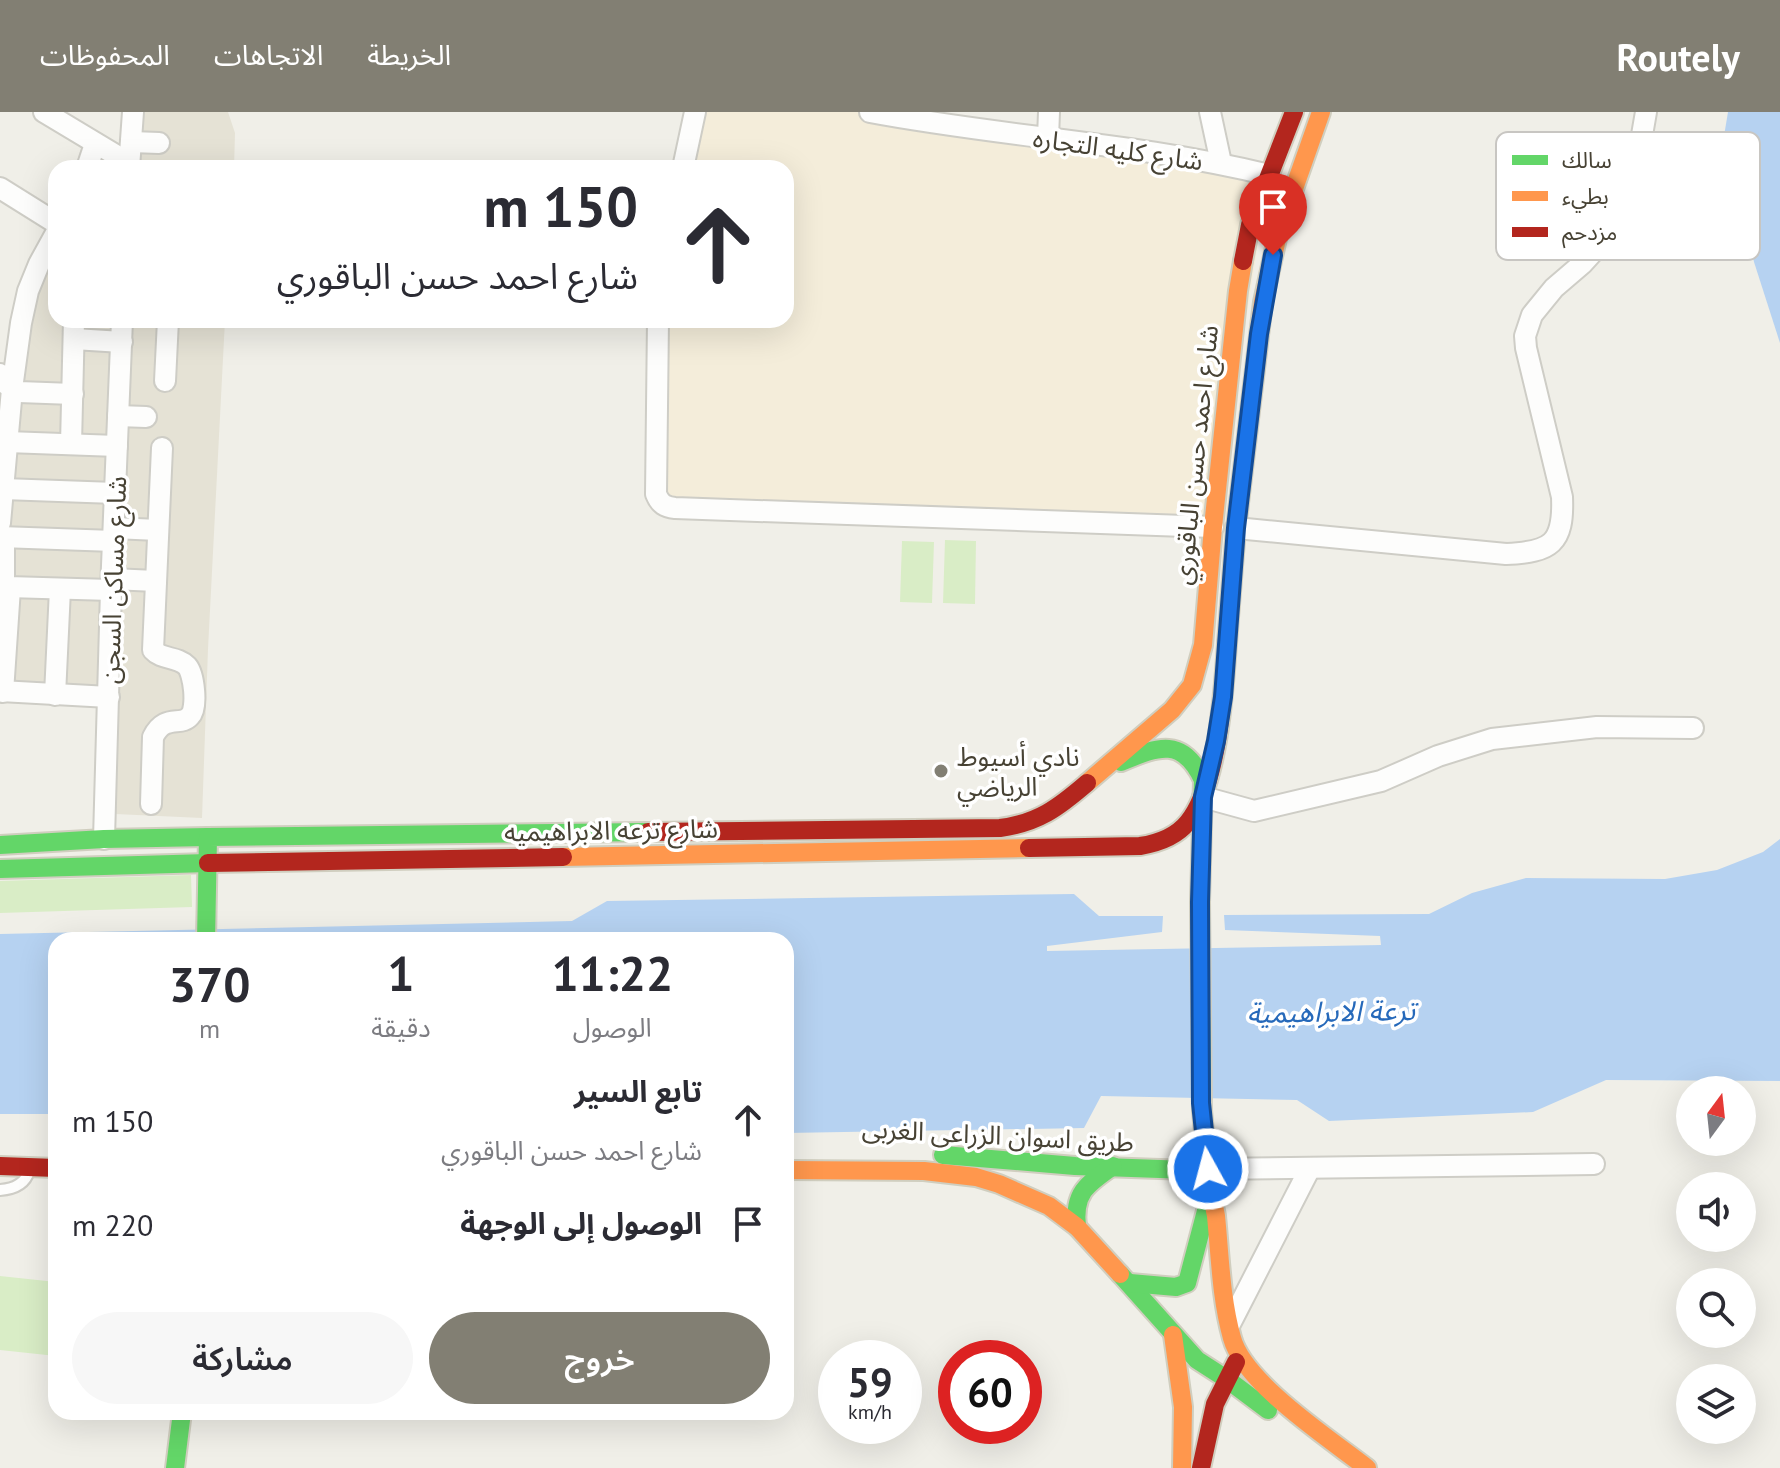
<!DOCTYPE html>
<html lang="ar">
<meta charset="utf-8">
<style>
:root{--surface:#fff;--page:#f7f7f7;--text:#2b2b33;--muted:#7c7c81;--accent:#827f73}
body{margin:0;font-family:"PT Sans","Noto Sans Arabic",sans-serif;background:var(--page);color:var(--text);direction:rtl;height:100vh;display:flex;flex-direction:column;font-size:30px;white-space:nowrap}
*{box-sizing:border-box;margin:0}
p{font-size:26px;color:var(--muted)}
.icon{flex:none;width:44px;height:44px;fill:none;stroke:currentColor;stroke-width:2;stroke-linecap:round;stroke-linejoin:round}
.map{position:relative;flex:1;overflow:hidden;direction:ltr}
.side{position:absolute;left:48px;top:820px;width:746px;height:488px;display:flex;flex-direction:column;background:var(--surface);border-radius:24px;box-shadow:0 8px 32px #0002;direction:rtl}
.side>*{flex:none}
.banner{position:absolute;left:48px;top:48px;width:746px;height:168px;border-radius:24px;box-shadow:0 8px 32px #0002;direction:rtl;background:#fff;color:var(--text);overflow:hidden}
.needle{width:52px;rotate:15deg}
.tools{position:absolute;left:1676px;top:964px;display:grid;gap:16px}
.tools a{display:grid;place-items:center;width:80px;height:80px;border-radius:50%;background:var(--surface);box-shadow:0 8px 32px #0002;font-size:40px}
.speed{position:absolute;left:818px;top:1228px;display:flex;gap:16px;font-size:40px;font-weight:700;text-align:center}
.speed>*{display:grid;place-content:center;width:104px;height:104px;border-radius:50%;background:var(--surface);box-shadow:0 8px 32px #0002;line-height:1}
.speed small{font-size:20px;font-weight:400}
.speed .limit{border:12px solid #d22;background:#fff;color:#111}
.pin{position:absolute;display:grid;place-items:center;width:68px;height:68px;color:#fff;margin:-82px -34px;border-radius:50% 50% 50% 0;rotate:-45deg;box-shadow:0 0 8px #0007}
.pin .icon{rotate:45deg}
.me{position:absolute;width:88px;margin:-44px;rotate:353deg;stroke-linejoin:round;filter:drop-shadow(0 0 6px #0008)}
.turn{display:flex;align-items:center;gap:28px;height:168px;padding:0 24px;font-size:36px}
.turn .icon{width:104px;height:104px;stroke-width:2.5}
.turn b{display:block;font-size:56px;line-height:68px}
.eta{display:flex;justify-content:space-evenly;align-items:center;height:136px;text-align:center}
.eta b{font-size:48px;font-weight:600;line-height:56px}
.action{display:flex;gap:16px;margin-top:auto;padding:16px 24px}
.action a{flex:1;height:92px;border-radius:48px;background:var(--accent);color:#fff;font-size:32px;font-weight:600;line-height:92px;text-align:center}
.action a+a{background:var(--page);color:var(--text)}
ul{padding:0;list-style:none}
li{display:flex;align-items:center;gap:24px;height:104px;padding:0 24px}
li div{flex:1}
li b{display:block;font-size:30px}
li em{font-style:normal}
header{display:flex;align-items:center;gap:48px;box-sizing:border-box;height:112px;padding:0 40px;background:var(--accent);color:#fff}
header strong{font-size:38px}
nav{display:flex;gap:44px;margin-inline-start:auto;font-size:28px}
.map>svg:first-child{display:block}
</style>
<header>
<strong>Routely</strong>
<nav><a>الخريطة</a><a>الاتجاهات</a><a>المحفوظات</a></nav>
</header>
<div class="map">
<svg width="1780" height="1356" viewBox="0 0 1780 1356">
<rect width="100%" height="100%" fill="#f0efe8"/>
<g fill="#e5e2d5">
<polygon points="128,0 228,0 235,21 234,56 92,56 105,30 123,38"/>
<polygon points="56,131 56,208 225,208 208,537 202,706 115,702 114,581 0,575 5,411 29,184"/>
</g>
<polygon fill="#f4edda" points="695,0 870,0 1269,63 1213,415 664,394 658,208 786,208 786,56 683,56"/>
<g fill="#d9edc6">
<polygon points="945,428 976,429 975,492 943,491"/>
<polygon points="902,429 934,430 932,491 900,490"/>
<polygon points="191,763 192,795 0,801 0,769"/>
<polygon points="0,1164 56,1170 56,1244 0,1238"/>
</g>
<g fill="#b6d2f1">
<polygon points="1728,0 1780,0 1780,231 1754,150 1724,24"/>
<polygon points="1780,727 1780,969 1606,968 1533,1000 1329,1009 1297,988 1101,984 1084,1016 786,1021 786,828 56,828 56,1002 0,1002 0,822 572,809 607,789 1074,782 1099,804 1163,804 1162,820 1047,834 1047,839 1381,833 1380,824 1225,818 1224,803 1429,802 1472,781 1526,766 1665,767 1717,758 1763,740"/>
</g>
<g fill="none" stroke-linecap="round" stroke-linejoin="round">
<defs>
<path id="lane" d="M0 1078C13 1077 25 1073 29 1059"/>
<g id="street">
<polyline points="44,0 129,51"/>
<path d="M870 0C1002 25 1138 31 1269 63"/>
<polyline points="1210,0 1221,51"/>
<polyline points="1048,26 1049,0"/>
<polyline points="131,30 159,31"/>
<polyline points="87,56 95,32"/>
<polyline points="129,56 133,0"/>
<polyline points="683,56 695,0"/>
<polyline points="0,76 56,111"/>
<path d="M658 208 656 382C660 392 665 395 675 396L1213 415"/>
<polyline points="74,227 122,230"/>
<polyline points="0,262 6,272 19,280 73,282"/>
<polyline points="165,269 168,208"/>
<polyline points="118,304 146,305"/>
<polyline points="7,330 117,334"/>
<polyline points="71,332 74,208"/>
<polyline points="3,377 115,381"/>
<polyline points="0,411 12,277 21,211 28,179 39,152 56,121"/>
<polyline points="114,416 158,418"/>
<path d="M1236 416 1506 442C1551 440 1564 432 1562 385L1526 236 1525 224 1532 203 1554 176 1582 152 1592 141 1631 67 1638 46 1646 0"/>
<polyline points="0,425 114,429"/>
<polyline points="4,425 4,470 8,475 111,478"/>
<polyline points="112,467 156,469"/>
<polyline points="0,579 109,585"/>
<polyline points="3,580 10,476"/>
<polyline points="55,583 60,477"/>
<polyline points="1203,685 1254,699 1381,669 1438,644 1492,627 1597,615 1693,616"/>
<path d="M151 692 153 625C165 601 181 615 190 604 198 596 194 562 187 554 177 544 162 548 153 538L162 336"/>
<polyline points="104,727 111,478 122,208"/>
<polyline points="1208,1057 1594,1052"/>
<polyline points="1230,1212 1310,1056"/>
</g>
<g id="fast">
<path d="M1121 650C1159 634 1183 625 1203 668L1200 790 1202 998"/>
<polyline points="0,733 104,727 208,725"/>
<polyline points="0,757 208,751"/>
<polyline points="206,828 208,725 648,720"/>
<polyline points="943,1043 1075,1054 1188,1058 1208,1057"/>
<path d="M1077 1115C1073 1081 1087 1072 1113 1054"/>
<polyline points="1120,1162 1197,1248 1228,1268 1268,1298"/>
<polyline points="1130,1171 1176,1175 1187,1171 1207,1095"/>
<polyline points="175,1356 182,1300"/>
</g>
<g id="slow">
<polyline points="1227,531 1236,416 1263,190 1278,122 1321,0"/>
<polyline points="1087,671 1172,598 1192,573 1203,533 1213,415 1238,179 1243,149"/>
<polyline points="563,745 1029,736"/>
<path d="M1202 998 1210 1088 1214 1094 1216 1104C1220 1144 1221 1187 1232 1226 1244 1271 1330 1327 1367 1356"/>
<polyline points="786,1058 924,1059 976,1065 999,1072 1049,1094 1077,1115 1120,1162"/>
<polyline points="1173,1223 1183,1295 1182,1356"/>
</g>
<g id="jam">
<polyline points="1243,149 1250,113 1294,0"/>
<path d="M648 720 1000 716C1038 711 1058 696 1087 671"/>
<path d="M1029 736 1140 734C1159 731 1176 725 1188 710 1218 674 1224 577 1227 531"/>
<polyline points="208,751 563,745"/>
<polyline points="0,1054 56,1056"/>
<polyline points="1201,1356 1215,1292 1236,1250"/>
</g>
</defs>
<use href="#lane" stroke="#cecdc6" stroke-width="14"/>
<use href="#street" stroke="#cecdc6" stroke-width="24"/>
<use href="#fast" stroke="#d0cebf" stroke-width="22"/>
<use href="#slow" stroke="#d0cebf" stroke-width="22"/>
<use href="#jam" stroke="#d0cebf" stroke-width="22"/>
<use href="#lane" stroke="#fdfdfc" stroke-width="10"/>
<use href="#street" stroke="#fdfdfc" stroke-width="20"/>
<use href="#fast" stroke="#63d668" stroke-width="18"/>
<use href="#slow" stroke="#ff974d" stroke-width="18"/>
<use href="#jam" stroke="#b3261e" stroke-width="18"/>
</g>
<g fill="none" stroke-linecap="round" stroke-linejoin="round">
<defs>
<polyline id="route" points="1208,1057 1201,991 1200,790 1203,685 1216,629 1223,585 1236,416 1259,222 1273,143"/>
</defs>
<use href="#route" stroke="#114b97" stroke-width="20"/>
<use href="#route" stroke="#1a73e8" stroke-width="14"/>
</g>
<circle fill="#827f73" stroke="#fff" stroke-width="3" cx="941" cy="659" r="8"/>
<g text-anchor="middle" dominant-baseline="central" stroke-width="7" stroke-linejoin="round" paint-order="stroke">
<g font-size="26" fill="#474234" stroke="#fff">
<text transform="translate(1118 37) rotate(8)">شارع كليه التجاره</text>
<text transform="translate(1195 343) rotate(-84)">شارع احمد حسن الباقوري</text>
<text transform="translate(113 468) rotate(-88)">شارع مساكن السجن</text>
<text transform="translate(611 718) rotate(-1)">شارع ترعه الابراهيميه</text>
<text transform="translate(998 1023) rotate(3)">طريق اسوان الزراعى الغربى</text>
</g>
<g font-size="26" fill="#474234" stroke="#fff" text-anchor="start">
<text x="957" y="644">نادي أسيوط<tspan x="957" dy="30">الرياضي</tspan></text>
</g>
<g font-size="28" font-style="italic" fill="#2669ba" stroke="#fff">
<text transform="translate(1331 899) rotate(-1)">ترعة الابراهيمية</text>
</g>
</g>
<rect x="1496" y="20" width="264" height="128" rx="12" fill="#fff" stroke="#c8c6c2" stroke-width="2"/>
<rect x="1512" y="43" width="36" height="10" fill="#63d668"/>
<rect x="1512" y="79" width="36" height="10" fill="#ff974d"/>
<rect x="1512" y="115" width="36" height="10" fill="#b3261e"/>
<g font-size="22" fill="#474234">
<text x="1562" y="56">سالك</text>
<text x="1562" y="92">بطيء</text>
<text x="1562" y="128">مزدحم</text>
</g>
</svg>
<div class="tools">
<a><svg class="needle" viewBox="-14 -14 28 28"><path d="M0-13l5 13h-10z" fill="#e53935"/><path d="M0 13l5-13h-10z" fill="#7c7c81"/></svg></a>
<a><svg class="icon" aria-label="sound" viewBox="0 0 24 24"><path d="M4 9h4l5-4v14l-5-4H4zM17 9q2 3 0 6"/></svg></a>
<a><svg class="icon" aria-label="search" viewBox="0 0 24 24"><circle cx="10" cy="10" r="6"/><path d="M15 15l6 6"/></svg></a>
<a><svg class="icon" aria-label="layers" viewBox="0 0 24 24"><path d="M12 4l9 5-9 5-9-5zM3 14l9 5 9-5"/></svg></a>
</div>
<div class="speed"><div>59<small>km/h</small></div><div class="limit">60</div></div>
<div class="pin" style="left:1273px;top:143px;background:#d93025"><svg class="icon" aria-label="arrive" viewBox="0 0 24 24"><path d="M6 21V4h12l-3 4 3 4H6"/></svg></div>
<svg class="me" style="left:1208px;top:1057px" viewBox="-20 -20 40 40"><circle r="17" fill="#1a73e8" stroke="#fff" stroke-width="3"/><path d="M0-11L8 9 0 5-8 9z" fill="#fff"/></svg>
<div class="banner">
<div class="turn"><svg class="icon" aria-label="ahead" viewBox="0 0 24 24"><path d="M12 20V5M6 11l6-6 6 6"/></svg><div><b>150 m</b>شارع احمد حسن الباقوري</div></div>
</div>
<section class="side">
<div class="eta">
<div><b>11:22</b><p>الوصول</p></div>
<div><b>1</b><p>دقيقة</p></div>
<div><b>370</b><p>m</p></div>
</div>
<ul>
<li><svg class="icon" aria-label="ahead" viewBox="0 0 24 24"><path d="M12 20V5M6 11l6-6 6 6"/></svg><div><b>تابع السير</b><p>شارع احمد حسن الباقوري</p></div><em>150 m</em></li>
<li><svg class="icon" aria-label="arrive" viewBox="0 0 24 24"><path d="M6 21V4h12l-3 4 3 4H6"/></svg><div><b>الوصول إلى الوجهة</b></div><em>220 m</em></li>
</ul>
<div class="action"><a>خروج</a><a>مشاركة</a></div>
</section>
</div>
